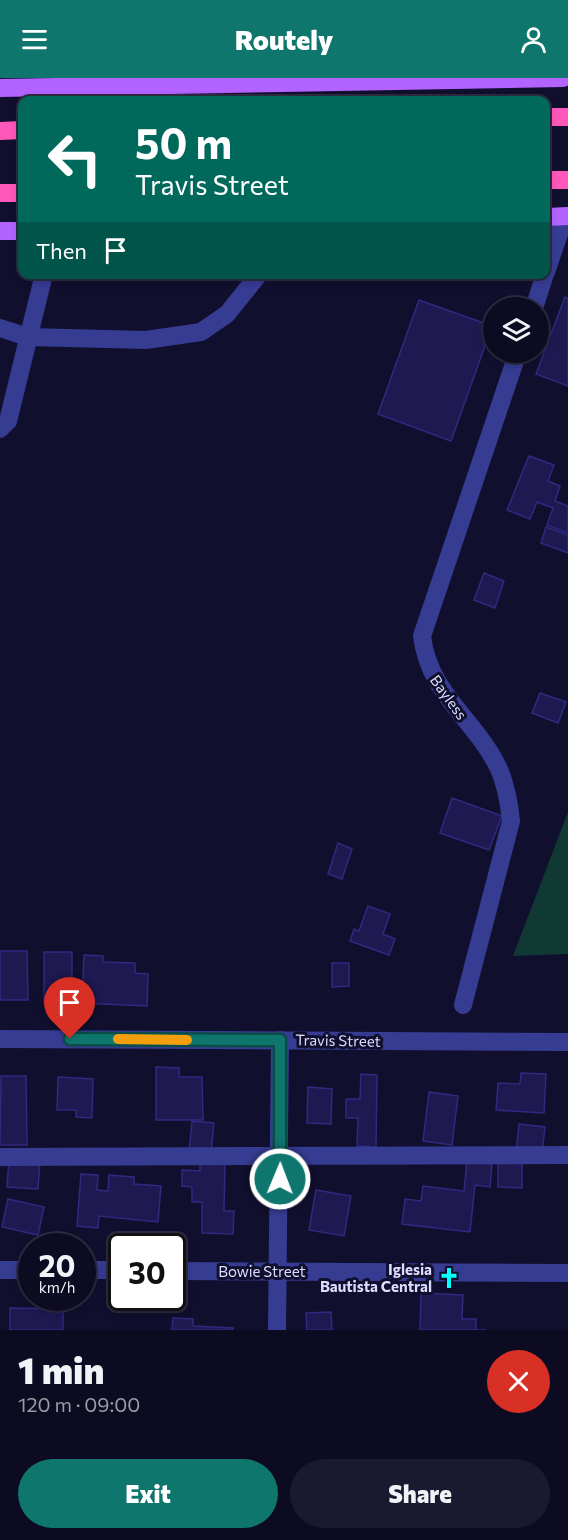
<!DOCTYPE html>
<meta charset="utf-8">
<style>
:root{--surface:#0d0b22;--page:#1b192f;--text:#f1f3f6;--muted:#9a9ba5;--line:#2d2b40;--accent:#0f766e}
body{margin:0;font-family:Commissioner,sans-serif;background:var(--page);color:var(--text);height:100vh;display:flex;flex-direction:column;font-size:22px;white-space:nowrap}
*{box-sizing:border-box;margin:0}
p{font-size:20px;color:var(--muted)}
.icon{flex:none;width:33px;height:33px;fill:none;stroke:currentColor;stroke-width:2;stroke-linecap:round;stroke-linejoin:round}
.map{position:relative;height:1252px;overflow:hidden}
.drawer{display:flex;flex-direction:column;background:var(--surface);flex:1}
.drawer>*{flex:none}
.top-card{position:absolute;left:18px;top:18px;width:532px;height:183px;border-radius:12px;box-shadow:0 3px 9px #0003,0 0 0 2px var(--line);background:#00695c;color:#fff;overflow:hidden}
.tools{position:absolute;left:483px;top:219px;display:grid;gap:12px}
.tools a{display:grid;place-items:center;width:66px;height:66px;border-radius:50%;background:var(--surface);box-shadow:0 3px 9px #0003,0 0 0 2px var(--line);font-size:30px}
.speed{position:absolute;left:18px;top:1155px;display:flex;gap:12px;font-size:30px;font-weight:700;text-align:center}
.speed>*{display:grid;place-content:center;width:78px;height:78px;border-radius:50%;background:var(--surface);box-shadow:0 3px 9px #0003,0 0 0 2px var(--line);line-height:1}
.speed small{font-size:15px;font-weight:400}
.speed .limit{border:3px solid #111;border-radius:9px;background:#fff;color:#111}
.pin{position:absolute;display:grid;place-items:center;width:51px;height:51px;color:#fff;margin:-62px -26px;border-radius:50% 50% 50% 0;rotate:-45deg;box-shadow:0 0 6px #0007}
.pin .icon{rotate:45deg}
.me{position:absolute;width:66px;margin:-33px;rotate:1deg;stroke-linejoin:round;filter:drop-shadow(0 0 4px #0008)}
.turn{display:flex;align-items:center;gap:21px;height:126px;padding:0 18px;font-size:27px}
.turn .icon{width:78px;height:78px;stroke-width:2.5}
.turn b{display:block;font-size:42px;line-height:51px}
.then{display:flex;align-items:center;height:57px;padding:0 18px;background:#0003;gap:12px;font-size:22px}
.round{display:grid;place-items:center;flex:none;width:63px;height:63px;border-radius:32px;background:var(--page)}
.headline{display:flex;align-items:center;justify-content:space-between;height:102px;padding:0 18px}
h1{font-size:36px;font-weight:800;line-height:45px}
.button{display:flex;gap:12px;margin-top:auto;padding:12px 18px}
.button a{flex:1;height:69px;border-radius:36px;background:var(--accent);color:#fff;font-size:24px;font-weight:800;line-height:69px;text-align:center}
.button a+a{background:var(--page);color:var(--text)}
header{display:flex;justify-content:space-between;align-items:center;height:78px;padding:0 18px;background:var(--accent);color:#fff;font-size:27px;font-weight:800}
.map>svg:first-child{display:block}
</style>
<header><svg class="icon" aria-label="menu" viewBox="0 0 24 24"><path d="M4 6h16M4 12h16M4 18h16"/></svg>Routely<svg class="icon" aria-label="person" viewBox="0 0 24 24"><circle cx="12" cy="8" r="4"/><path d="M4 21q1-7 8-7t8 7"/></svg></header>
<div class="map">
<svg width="568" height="1252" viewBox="0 0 568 1252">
<rect width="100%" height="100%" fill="#110f2e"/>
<polygon fill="#113933" points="568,734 568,876 513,878"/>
<g fill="#1e1951" stroke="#302980" stroke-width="1.5">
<polygon points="565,219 568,220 568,308 536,296"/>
<polygon points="419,222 492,248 451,363 378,336"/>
<polygon points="529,378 554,387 548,403 560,408 555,423 568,428 568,455 547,447 553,430 537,424 530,441 507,432"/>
<polygon points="546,449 568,457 568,475 541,465"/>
<polygon points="484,495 504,503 495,530 474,522"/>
<polygon points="540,615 566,624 558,645 532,635"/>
<polygon points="452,720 502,738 489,772 440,755"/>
<polygon points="338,765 352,771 342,801 328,796"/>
<polygon points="368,828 390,836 383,856 395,861 389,877 350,863 354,851 359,853"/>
<polygon points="0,873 27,873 28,922 0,922"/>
<rect x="44" y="874" width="28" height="51"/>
<polygon points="84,877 103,878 103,884 135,885 135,895 148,896 147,928 82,925"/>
<polygon points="332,885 349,885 349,908 332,909"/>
<polygon points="156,989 179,990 179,999 202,999 203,1042 156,1042"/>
<polygon points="521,995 546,996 544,1035 496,1032 498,1005 520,1006"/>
<polygon points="361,996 377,997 376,1069 357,1068 358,1040 346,1040 346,1021 360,1021"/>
<polygon points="1,998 26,998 27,1067 0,1067"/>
<polygon points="58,999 93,1001 92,1040 76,1039 76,1032 57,1032"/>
<polygon points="308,1009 332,1011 331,1046 307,1045"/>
<polygon points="429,1014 458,1018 452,1067 423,1063"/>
<polygon points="192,1043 214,1045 211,1075 189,1073"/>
<polygon points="519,1046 545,1049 542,1076 516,1074"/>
<polygon points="9,1082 40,1084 38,1111 7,1109"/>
<polygon points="467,1083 492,1086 490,1109 475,1107 470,1154 402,1146 405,1121 421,1123 423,1108 464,1113"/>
<polygon points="498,1085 522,1085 522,1110 498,1109"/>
<polygon points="200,1086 225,1086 224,1133 234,1133 233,1156 202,1155 202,1124 192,1124 192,1109 182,1108 182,1092 200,1093"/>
<polygon points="81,1096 98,1097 97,1112 108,1113 109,1097 134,1099 134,1106 161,1108 158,1144 99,1138 98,1150 77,1148"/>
<polygon points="316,1112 351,1118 344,1158 309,1152"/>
<polygon points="8,1121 44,1129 38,1157 2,1149"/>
<polygon points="421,1215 463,1217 462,1241 476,1241 476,1252 486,1252 420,1252"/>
<polygon points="10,1230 63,1231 63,1252 10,1252"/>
<polygon points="331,1234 332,1252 307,1252 306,1235"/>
<polygon points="173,1240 193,1241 193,1248 233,1250 233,1252 172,1252"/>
</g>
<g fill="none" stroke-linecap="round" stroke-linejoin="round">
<g stroke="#363c92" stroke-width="18">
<polyline points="546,194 565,138"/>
<polyline points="534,230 545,196"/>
<polyline points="0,250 28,259 146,262 201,254 227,236 259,196"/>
<polyline points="0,351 8,343 44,196"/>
<path d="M463 927 511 743C509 724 506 706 498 689 474 640 429 616 422 558L518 274"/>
<polyline points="0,961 568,964"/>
<polyline points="0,1079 568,1077"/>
<polyline points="0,1192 32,1192"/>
<polyline points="82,1192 122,1192"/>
<polyline points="172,1193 568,1195"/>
<polyline points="277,1252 280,962"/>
</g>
<g stroke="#b363ff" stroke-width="18">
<polyline points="0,10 563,0"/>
<polyline points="546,139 568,138"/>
<polyline points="0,153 22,153"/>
</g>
<g stroke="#ff57ba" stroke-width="18">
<polyline points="546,39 568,39"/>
<polyline points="0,53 22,52"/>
<polyline points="546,102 568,102"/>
<polyline points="0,115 22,115"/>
</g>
</g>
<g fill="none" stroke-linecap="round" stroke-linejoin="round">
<defs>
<polyline id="route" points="70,961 280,962 280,1101"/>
</defs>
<use href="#route" stroke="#0a4d48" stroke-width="15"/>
<use href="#route" stroke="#0f766e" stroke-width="10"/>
<polyline stroke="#f59e0b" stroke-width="10" points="118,961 187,962"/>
</g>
<defs>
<symbol id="church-bare" viewBox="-9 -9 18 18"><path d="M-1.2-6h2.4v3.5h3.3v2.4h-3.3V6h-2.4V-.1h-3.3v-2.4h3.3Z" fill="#08fffc" stroke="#110f2e" stroke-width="2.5" paint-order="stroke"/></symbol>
</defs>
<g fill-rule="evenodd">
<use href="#church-bare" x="434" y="1185" width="30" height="30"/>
</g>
<g text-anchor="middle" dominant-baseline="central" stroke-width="6" stroke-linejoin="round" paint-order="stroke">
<g font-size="15" fill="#dcdcff" stroke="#110f2e">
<text transform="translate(449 619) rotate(54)">Bayless</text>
<text transform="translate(338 962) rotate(1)">Travis Street</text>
<text x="262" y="1193">Bowie Street</text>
</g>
<g font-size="15" font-weight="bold" fill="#dcdcff" stroke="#110f2e" text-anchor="end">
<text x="432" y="1191">Iglesia<tspan x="432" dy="17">Bautista Central</tspan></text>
</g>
</g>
</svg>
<div class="tools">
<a><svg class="icon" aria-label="layers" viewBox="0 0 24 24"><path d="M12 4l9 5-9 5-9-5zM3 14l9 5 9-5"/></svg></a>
</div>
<div class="speed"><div>20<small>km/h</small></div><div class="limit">30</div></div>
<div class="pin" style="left:70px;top:961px;background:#d93025"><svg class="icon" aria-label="arrive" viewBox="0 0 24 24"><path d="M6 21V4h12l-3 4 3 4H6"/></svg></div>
<svg class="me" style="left:280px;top:1101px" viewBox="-20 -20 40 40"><circle r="17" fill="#0f766e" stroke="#fff" stroke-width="3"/><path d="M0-11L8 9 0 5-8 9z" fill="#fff"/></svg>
<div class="top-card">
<div class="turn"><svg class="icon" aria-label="left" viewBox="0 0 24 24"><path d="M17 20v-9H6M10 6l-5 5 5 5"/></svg><div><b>50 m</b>Travis Street</div></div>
<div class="then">Then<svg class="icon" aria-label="arrive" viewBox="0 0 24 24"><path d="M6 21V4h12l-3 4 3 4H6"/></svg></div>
</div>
</div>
<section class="drawer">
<div class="headline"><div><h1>1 min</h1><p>120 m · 09:00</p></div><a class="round" style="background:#d93025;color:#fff"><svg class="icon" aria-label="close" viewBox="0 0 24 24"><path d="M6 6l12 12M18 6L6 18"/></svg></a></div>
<div class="button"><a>Exit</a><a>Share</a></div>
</section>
